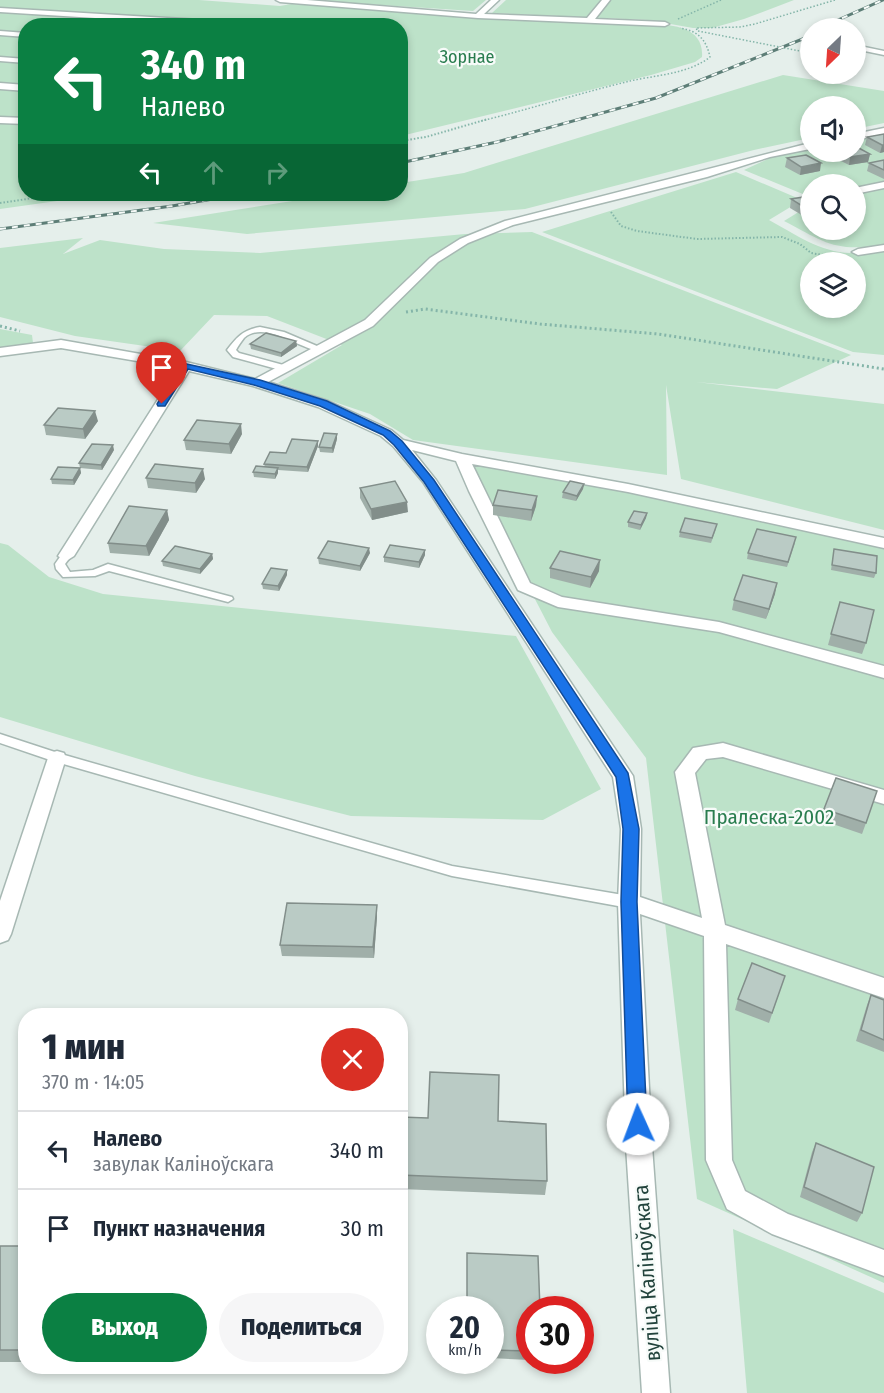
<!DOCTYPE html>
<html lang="ru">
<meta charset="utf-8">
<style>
:root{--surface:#fff;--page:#f6f6f7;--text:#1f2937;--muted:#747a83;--line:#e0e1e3;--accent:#0b8043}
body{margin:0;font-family:"Fira Sans Condensed",sans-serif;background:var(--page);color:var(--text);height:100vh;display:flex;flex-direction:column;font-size:22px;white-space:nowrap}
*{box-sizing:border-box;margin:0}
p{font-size:20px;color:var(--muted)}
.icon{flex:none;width:33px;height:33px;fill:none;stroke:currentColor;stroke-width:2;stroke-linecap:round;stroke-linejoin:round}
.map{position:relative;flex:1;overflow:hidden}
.drawer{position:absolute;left:18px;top:1008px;width:390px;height:366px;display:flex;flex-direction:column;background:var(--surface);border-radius:24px;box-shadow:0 3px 9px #0003}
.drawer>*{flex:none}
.top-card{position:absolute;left:18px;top:18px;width:390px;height:183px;border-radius:24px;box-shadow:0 3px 9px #0003;background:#0b8043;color:#fff;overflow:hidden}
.needle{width:39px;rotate:205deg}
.buttons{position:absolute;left:800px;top:18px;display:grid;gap:12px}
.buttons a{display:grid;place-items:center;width:66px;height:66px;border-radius:50%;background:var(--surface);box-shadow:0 3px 9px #0003;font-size:30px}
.speed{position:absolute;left:426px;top:1296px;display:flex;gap:12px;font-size:30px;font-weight:700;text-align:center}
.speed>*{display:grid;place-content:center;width:78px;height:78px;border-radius:50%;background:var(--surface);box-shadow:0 3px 9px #0003;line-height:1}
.speed small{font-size:15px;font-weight:400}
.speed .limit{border:9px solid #d22;background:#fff;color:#111}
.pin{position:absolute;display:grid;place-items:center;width:51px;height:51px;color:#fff;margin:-62px -26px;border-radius:50% 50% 50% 0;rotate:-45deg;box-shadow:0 0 6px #0007}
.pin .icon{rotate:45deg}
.me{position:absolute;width:66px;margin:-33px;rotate:358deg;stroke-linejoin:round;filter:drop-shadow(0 0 4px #0008)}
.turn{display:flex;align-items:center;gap:21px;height:126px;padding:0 24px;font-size:27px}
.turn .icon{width:78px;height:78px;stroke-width:2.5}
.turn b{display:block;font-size:42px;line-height:51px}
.lanes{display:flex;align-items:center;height:57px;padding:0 24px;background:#0003;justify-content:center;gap:30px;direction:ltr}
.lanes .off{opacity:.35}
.round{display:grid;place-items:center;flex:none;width:63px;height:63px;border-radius:32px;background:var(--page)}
.head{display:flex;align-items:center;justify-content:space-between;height:102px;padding:0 24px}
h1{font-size:36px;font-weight:800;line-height:45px}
.action{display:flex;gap:12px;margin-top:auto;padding:12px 24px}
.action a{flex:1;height:69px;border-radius:36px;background:var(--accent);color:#fff;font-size:24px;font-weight:800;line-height:69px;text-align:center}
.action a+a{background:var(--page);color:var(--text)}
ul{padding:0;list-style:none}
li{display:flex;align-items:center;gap:18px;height:78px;padding:0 24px;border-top:2px solid var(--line)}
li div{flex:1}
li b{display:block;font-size:22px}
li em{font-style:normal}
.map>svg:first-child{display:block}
</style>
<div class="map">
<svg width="884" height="1393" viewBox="0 0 884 1393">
<rect width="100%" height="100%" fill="#e5efeb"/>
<g fill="#bde2c9" fill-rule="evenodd">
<path d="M0 0H199L280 6 291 4 349 7 623 25C648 25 705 17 702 57L695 62 651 75 401 136 400 26H26V194H107L0 209Z"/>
<polygon points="304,0 486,0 473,11"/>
<polygon points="506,0 794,0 744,19 712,28 693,28 648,20 492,13"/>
<polygon points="783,75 884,91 884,123 855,129 855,106 810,106 810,138 754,150 525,209 247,234 153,223 337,194 400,194 401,183 464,173"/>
<path d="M884 133V245C834 252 826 243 784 221L810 205V230H855V184H810V197L744 170 772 157 810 149V152H855V139Z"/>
<path d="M736 172 802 200 769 220C814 245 830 259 884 251V355L853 352 542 232ZM810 262H855V308H810Z"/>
<polygon points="532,232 851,355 777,389 696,382 884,404 884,530 681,479 666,385 667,475 413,440 370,414 278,383 342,345 267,316 214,315 180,351 75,336 0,317 0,248 83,238 63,254 100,240 164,249 260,253 465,234"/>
<polygon points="0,329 32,335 33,343 0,348"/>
<polygon points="462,458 884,544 884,1283 697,1199 646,758 552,632"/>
<polygon points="0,543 8,545 49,577 103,594 516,636 601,789 543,820 351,816 195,776 0,717"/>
<polygon points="733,1229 884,1293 884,1393 747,1393"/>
</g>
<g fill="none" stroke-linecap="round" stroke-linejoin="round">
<defs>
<g id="lane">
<polygon points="855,45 884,51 884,55 855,49"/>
<path d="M260 327 284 332 324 349C310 358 267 317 244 338 241 342 238 346 236 350L239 353 287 366V370L284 371 233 357 227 350C237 337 243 330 260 327Z"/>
<polygon points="66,553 71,556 65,564 70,572 93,570 108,564 232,597 233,599 228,602 109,571 95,576 63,577 56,569 55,564 62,554"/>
<polygon points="0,734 61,754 452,866 629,896 634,898 636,902 634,906 629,908 452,876 53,761 0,743"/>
</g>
<g id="street">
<polygon points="276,0 307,0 476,14 491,0 499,0 484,14 587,18 602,0 610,0 595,19 665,22 669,24 665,26 478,18 280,2"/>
<polygon points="0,8 234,22 238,24 222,26 0,12"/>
<polygon points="0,31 26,33 26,37 0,35"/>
<polygon points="0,57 26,59 26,63 0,61"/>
<polygon points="0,83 26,85 26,91 0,89"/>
<polygon points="0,117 26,118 26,124 0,123"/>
<polygon points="884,128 884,134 855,140 855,134"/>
<polygon points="810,143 810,149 770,157 707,177 513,225 468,243 438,262 373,326 268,382 328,401 391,430 403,440 462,454 628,484 884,538 884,548 628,492 472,464 530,583 562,597 719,622 884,666 884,678 719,632 558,607 518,590 469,491 456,461 412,450 436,480 633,776 641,829 640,897 702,918 675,772 693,748 723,743 884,790 884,804 723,757 706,759 695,773 725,925 884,978 884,998 726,944 732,1160 745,1191 788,1214 884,1250 884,1276 772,1234 727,1209 706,1160 704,936 640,914 652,1146 670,1393 642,1393 626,1146 618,902 621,829 613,777 423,482 393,446 381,436 318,407 253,386 189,371 74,556 66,561 58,556 178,368 61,348 0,356 0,348 61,340 186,362 255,379 365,320 430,258 460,239 505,221"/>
<polygon points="884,182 884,188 855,194 855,188"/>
<polygon points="884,245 884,251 858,255 852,252 858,249"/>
<polygon points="57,751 64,753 66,758 11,934 8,940 0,943 0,901 48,758 50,753"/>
</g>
</defs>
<use href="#lane" stroke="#a7b8b3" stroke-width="3"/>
<use href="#street" stroke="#a7b8b3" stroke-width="3"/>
<g stroke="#84b5a9" stroke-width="1.5" stroke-dasharray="1.5 2" stroke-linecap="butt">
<polyline points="678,19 721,0"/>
<polyline points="697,30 696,28 740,27 755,24 835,0"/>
<polyline points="698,31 810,53"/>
<path d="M481 121C530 109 577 94 626 82 653 75 687 75 710 57 706 39 698 31 680 28"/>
</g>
<g stroke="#84b5a9" stroke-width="2" stroke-dasharray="1.5 2" stroke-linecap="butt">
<polyline points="400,141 426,137 488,119"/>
<polyline points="0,203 60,194"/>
<polyline points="611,212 621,226 637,231 697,239 782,237 800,244 811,253 829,256 842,254"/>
</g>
<g stroke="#84b5a9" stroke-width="3" stroke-dasharray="2 3" stroke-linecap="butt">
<polyline points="406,312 425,309 540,324 658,334 884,369"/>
<polyline points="0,326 20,331"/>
</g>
<use href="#lane" fill="#fff" fill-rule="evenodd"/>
<use href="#street" fill="#fff" fill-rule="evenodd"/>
<defs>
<g id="rail">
<polyline points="820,28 883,0"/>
<polyline points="400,163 497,142 656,98 810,36"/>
<polyline points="0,229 172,206 242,194"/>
</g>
</defs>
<use href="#rail" stroke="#5d7e77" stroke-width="3"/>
<use href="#rail" stroke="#f7fbf9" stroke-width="2" stroke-dasharray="6" stroke-linecap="butt"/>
</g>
<g fill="#a0afa9">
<polygon points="884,134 884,152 880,153 865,145 867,137"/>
<polygon points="835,152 855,152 870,154 868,162 849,165 833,157"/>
<polygon points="787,158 820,171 800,175 785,167"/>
<polygon points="884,160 884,179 867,171 869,163"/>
<polygon points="810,196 810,216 805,217 790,208 791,199"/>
<polygon points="296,341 297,346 281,357 251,349 250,344"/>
<polygon points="98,421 85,439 46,435 44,425"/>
<polygon points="242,434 231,454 186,450 184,440"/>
<polygon points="337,439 333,453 320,452 319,447"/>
<polygon points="318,446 308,472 278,470 278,473 275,479 254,477 253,472 265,467 264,464 286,453"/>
<polygon points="114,450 102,470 80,468 81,473 74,485 52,484 51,479 80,468 79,463"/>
<polygon points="146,478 205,479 196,493 148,488"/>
<polygon points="584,484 583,489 576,501 562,498 563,492"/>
<polygon points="360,488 408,512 372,520 360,498"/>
<polygon points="537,496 536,506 531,521 493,515 493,505"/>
<polygon points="167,510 169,520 149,556 110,553 108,543"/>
<polygon points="647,513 646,518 640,530 628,527 628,522"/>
<polygon points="716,529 711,543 679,537 680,532"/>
<polygon points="795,543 787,567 747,559 748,553"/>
<polygon points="834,549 876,573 874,578 831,570"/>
<polygon points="370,553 360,571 319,564 318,558"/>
<polygon points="212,554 213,559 200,574 163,566 162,561"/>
<polygon points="425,555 419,568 384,562 384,557"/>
<polygon points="550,568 599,571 590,588 550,578"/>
<polygon points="287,575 279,591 263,589 262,584"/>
<polygon points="775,594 766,619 732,610 734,600"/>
<polygon points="840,602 866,643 862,654 828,645"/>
<polygon points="824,809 866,823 862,834 821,820"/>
<polygon points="377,916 374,958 282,956 280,945"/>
<polygon points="785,976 769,1023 735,1010 738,999"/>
<polygon points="871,995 884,1000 884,1052 856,1041 867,1005"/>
<polygon points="26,1111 26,1142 25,1142 20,1132"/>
<polygon points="400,1117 498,1121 547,1181 545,1195 400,1189"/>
<polygon points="816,1143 862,1213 857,1222 800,1197 812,1152"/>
<rect x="0" y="1246" width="26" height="116"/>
<polygon points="490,1310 530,1310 530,1360 490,1358"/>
</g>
<g fill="#828e8a">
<polygon points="882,145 884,145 884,152 880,153"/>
<polygon points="870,154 868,162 849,165 850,157"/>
<polygon points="821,163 820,171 800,175 801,167"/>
<polygon points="810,208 810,216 805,217 807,209"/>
<polygon points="296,341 297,346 281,357 281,353"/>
<polygon points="95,411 98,421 85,439 83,429"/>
<polygon points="241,424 242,434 231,454 229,444"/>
<polygon points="337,434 337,439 333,453 332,448"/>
<polygon points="318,441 318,446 308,472 307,467"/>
<polygon points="113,445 114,450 102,470 101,465"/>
<polygon points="80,468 81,473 74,485 73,480"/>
<polygon points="278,468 278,473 275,479 275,474"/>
<polygon points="203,469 205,479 196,493 195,483"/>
<polygon points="584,484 583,489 576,501 577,496"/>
<polygon points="537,496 536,506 531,521 532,510"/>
<polygon points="407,502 408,512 372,520 371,509"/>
<polygon points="167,510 169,520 149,556 146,546"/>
<polygon points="647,513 646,518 640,530 641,525"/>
<polygon points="369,548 370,553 360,571 360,566"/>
<polygon points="425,550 425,555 419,568 419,562"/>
<polygon points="212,554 213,559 200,574 200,569"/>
<polygon points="600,560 599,571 590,588 591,577"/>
<polygon points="287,570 287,575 279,591 278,586"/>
<polygon points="777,583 775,594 766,619 769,609"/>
<polygon points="377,905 377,916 374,958 373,947"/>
</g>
<g fill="#bacbc5" stroke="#828e8a" stroke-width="1.5">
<polygon points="884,134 884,145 882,145 867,137"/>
<polygon points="855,146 870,154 850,157 839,152 855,152"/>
<polygon points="806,155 821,163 801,167 787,158"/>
<polygon points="884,160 884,170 869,163"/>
<polygon points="810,196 810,208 807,209 791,199"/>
<polygon points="266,333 296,341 281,353 250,344"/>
<polygon points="58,408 95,411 83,429 44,425"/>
<polygon points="197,420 241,424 229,444 184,440"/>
<polygon points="324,433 337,434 332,448 319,447"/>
<polygon points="292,439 318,441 307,467 264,464 270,452 286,453"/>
<polygon points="92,444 113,445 101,465 79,463"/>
<polygon points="155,464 203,469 195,483 146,478"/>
<polygon points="256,466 278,468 275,474 253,472"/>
<polygon points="58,467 80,468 73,480 51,479"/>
<polygon points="395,481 407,502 371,509 360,488"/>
<polygon points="570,481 584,484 577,496 563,492"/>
<polygon points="498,490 537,496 532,510 493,505"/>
<polygon points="129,506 167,510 146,546 108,543"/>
<polygon points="634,511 647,513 641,525 628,522"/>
<polygon points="685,518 717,524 712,538 680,532"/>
<polygon points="757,529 796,537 788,562 748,553"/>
<polygon points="328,541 369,548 360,566 318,558"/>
<polygon points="390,545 425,550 419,562 384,557"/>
<polygon points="175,546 212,554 200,569 162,561"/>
<polygon points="834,549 877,556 876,573 832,565"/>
<polygon points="560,551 600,560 591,577 550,568"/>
<polygon points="271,568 287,570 278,586 262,584"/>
<polygon points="743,575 777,583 769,609 734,600"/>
<polygon points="840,602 874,610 866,643 831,634"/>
<polygon points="836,778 877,791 866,823 824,809"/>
<polygon points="287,903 377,905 373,947 280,945"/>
<polygon points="752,963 785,976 772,1013 738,999"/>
<polygon points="871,995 884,1000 884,1040 861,1030"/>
<polygon points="430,1072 499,1075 498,1121 546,1124 547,1181 400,1175 400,1117 428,1118"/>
<polygon points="26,1111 26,1132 20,1132"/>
<polygon points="816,1143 874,1167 862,1213 804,1187"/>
<rect x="0" y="1246" width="26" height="104"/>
<polygon points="467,1253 538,1256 540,1310 530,1310 530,1351 490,1350 490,1310 467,1310"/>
</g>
<polygon fill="#1a73e8" stroke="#114b97" stroke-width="1.5" points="182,363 260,380 327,401 390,431 402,441 434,480 628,773 639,829 637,902 647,1124 644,1130 638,1133 631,1130 628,1124 621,902 623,829 616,777 424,482 394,445 383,435 320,406 254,385 188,369 165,406 158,406 157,404"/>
<g text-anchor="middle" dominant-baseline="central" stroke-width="4.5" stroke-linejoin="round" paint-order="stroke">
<g font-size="18" fill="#297d4f" stroke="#f7fbf9">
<text x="467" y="57">Зорнае</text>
</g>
<g font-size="21" fill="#297d4f" stroke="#f7fbf9">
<text x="769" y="817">Пралеска-2002</text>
</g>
<g font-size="21" fill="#22433c" stroke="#f7fbf9">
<text transform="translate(647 1273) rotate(-94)">вуліца Каліноўскага</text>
</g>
</g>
</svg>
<div class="buttons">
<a><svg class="needle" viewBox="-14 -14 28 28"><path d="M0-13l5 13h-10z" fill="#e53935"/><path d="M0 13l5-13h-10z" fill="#747a83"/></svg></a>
<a><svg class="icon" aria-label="sound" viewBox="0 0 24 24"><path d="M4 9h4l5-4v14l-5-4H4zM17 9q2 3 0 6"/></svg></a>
<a><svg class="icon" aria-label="search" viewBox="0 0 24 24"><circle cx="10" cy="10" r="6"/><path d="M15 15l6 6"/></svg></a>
<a><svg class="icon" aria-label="layers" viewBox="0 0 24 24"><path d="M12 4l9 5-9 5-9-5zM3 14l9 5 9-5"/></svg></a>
</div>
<div class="speed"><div>20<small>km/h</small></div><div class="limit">30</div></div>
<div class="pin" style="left:162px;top:404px;background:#d93025"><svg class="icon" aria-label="arrive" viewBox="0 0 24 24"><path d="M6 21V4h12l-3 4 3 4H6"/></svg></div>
<svg class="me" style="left:638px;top:1124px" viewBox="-20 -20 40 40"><circle r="19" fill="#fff"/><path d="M0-13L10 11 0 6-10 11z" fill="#1a73e8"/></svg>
<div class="top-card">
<div class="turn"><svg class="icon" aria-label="left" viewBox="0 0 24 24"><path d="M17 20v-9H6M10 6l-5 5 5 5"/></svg><div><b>340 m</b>Налево</div></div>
<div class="lanes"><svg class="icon" aria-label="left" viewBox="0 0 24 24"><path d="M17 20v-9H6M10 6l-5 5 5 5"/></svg><svg class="icon off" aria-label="ahead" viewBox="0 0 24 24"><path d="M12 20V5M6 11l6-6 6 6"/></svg><svg class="icon off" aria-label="right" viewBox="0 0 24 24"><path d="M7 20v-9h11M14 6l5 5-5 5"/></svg></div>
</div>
<section class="drawer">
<div class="head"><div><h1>1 мин</h1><p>370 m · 14:05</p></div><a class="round" style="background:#d93025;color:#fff"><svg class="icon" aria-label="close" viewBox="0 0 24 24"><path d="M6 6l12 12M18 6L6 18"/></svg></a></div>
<ul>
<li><svg class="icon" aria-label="left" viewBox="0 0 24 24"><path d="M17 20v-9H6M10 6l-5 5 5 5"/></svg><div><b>Налево</b><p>завулак Каліноўскага</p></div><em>340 m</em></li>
<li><svg class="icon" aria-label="arrive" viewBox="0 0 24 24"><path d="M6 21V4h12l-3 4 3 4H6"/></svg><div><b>Пункт назначения</b></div><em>30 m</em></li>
</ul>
<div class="action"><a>Выход</a><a>Поделиться</a></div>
</section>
</div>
